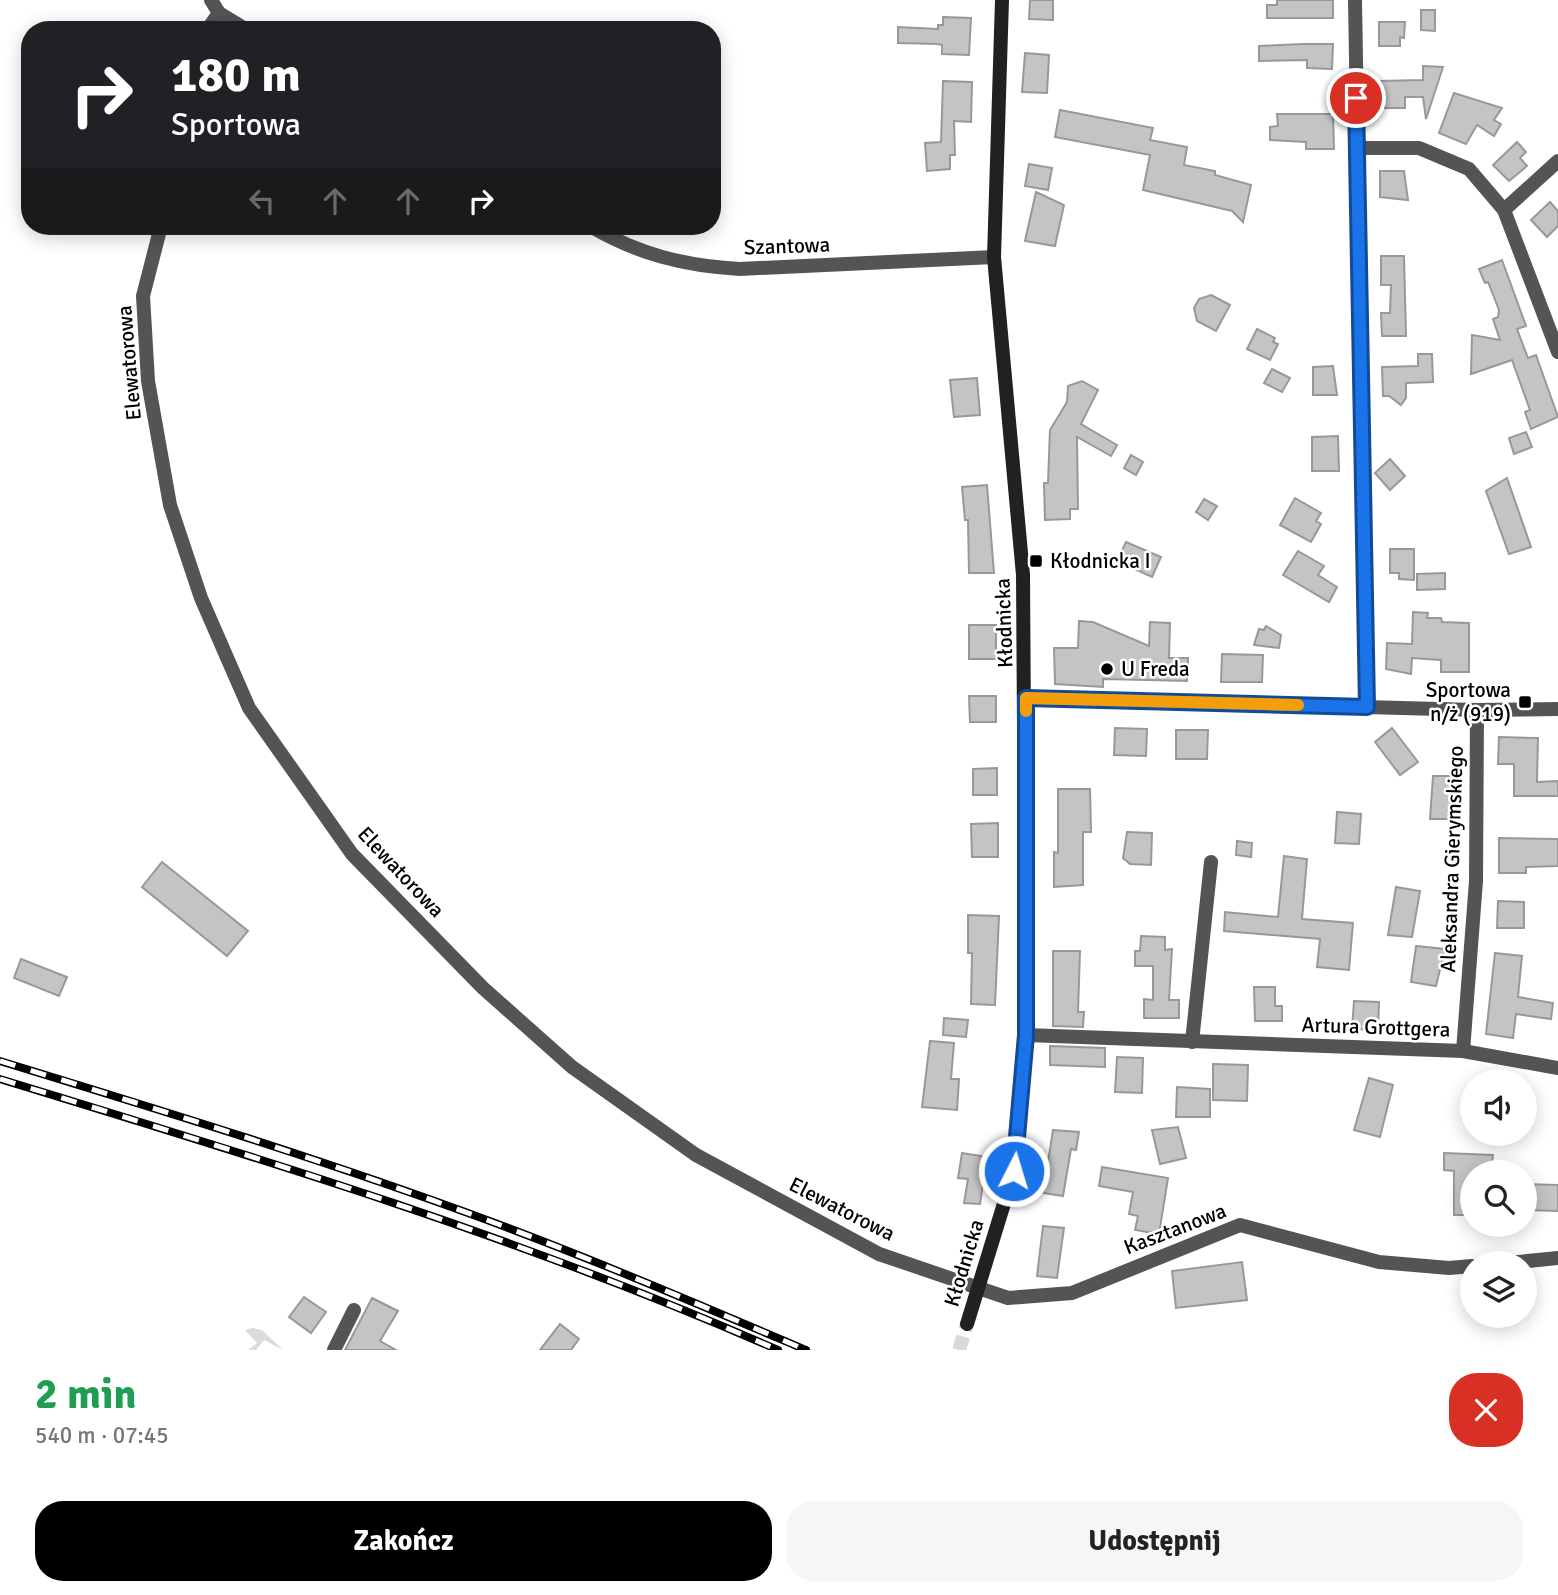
<!DOCTYPE html>
<html lang="pl">
<meta charset="utf-8">
<style>
:root{--surface:#fff;--page:#f6f6f6;--text:#222;--muted:#767676;--accent:#000}
body{margin:0;font-family:Signika,sans-serif;background:var(--page);color:var(--text);height:100vh;display:flex;flex-direction:column;font-size:26px;white-space:nowrap}
*{box-sizing:border-box;margin:0}
p{font-size:23px;color:var(--muted)}
.icon{flex:none;width:38px;height:38px;fill:none;stroke:currentColor;stroke-width:2;stroke-linecap:round;stroke-linejoin:round}
.map{position:relative;height:1350px;overflow:hidden}
.side{display:flex;flex-direction:column;background:var(--surface);flex:1}
.side>*{flex:none}
.guide{position:absolute;left:21px;top:21px;width:700px;height:214px;border-radius:28px;box-shadow:0 4px 18px #0003;background:#202124;color:#fff;overflow:hidden}
.fabs{position:absolute;left:1460px;top:1069px;display:grid;gap:14px}
.fabs a{display:grid;place-items:center;width:77px;height:77px;border-radius:50%;background:var(--surface);box-shadow:0 4px 18px #0003;font-size:35px}
.pin{position:absolute;display:grid;place-items:center;width:60px;height:60px;color:#fff;margin:-30px;border:4px solid #fff;border-radius:50%;box-shadow:0 2px 7px #0007}
.me{position:absolute;width:77px;margin:-38px;rotate:5deg;stroke-linejoin:round;filter:drop-shadow(0 0 5px #0008)}
.turn{display:flex;align-items:center;gap:24px;height:147px;padding:0 35px;font-size:32px}
.turn .icon{width:91px;height:91px;stroke-width:2.5}
.turn b{display:block;font-size:49px;line-height:60px}
.lanes{display:flex;align-items:center;height:66px;padding:0 35px;background:#0003;justify-content:center;gap:35px;direction:ltr}
.lanes .off{opacity:.35}
.round{display:grid;place-items:center;flex:none;width:74px;height:74px;border-radius:28px;background:var(--page)}
.head{display:flex;align-items:center;justify-content:space-between;height:119px;padding:0 35px}
h1{font-size:42px;font-weight:700;line-height:52px;color:#1e9e55}
.action{display:flex;gap:14px;margin-top:auto;padding:14px 35px}
.action a{flex:1;height:80px;border-radius:28px;background:var(--accent);color:#fff;font-size:28px;font-weight:700;line-height:80px;text-align:center}
.action a+a{background:var(--page);color:var(--text)}
.map>svg:first-child{display:block}
</style>
<div class="map">
<svg width="1558" height="1350" viewBox="0 0 1558 1350">
<rect width="100%" height="100%" fill="#fff"/>
<polygon fill="#dbdbdb" points="253,1328 262,1330 283,1350 264,1340 256,1350 248,1350 257,1343 245,1330"/>
<g fill="#c4c4c4" stroke="#989898" stroke-width="2">
<polygon points="1030,0 1053,0 1053,20 1029,19"/>
<polygon points="1277,0 1333,0 1333,18 1267,18 1267,5 1277,5"/>
<polygon points="1421,10 1435,10 1435,31 1421,30"/>
<polygon points="943,17 971,18 969,55 942,54 942,45 937,44 898,43 898,27 938,29 938,25 943,25"/>
<polygon points="1379,22 1405,22 1404,38 1400,37 1400,46 1379,46"/>
<polygon points="1302,44 1333,44 1332,69 1307,68 1307,60 1259,61 1259,46"/>
<polygon points="1025,53 1049,55 1047,93 1022,92"/>
<polygon points="1423,66 1443,67 1426,119 1423,97 1405,97 1405,108 1379,108 1379,81 1423,80"/>
<polygon points="943,81 972,82 971,122 954,121 955,155 950,155 950,169 927,171 925,143 941,142"/>
<polygon points="1454,93 1502,108 1494,120 1501,124 1494,136 1477,125 1466,144 1439,133"/>
<polygon points="1060,110 1153,128 1150,140 1187,147 1184,165 1215,171 1215,175 1251,185 1243,222 1232,211 1143,190 1150,155 1055,137"/>
<polygon points="1277,114 1333,114 1334,149 1306,149 1306,142 1270,140 1270,127 1278,126"/>
<polygon points="1517,142 1526,152 1520,158 1527,166 1509,181 1493,165"/>
<polygon points="1029,164 1052,168 1048,190 1025,186"/>
<polygon points="1380,171 1404,171 1408,200 1380,197"/>
<polygon points="1036,192 1064,205 1055,246 1025,241"/>
<polygon points="1550,202 1558,211 1558,226 1547,237 1531,220"/>
<polygon points="1381,256 1404,256 1406,336 1382,336 1381,313 1390,313 1391,285 1381,285"/>
<polygon points="1502,260 1526,326 1517,329 1528,358 1536,355 1558,417 1531,429 1525,412 1530,410 1512,360 1471,374 1472,335 1500,340 1493,319 1498,317 1499,310 1488,282 1485,283 1479,269"/>
<polygon points="1211,295 1230,305 1216,331 1197,321 1194,308 1199,299"/>
<polygon points="1257,329 1275,338 1273,342 1278,344 1270,360 1247,349"/>
<polygon points="1418,354 1432,354 1433,382 1406,383 1406,398 1401,405 1389,396 1383,396 1382,367 1418,366"/>
<polygon points="1333,366 1337,395 1313,395 1313,367"/>
<polygon points="1272,369 1290,378 1282,392 1264,383"/>
<polygon points="977,378 980,415 954,417 950,380"/>
<polygon points="1082,381 1098,390 1081,424 1117,445 1111,456 1077,437 1078,509 1070,509 1070,519 1045,520 1044,483 1048,483 1050,430 1067,402 1068,386"/>
<polygon points="1526,432 1532,447 1514,454 1509,438"/>
<polygon points="1338,436 1339,471 1312,471 1312,437"/>
<polygon points="1131,455 1143,462 1136,475 1124,468"/>
<polygon points="1390,459 1405,476 1390,490 1375,473"/>
<polygon points="1507,478 1531,547 1509,554 1486,491"/>
<polygon points="987,485 994,573 969,573 968,520 965,520 962,487"/>
<polygon points="1295,498 1321,513 1316,521 1321,524 1311,542 1280,525"/>
<polygon points="1204,499 1217,506 1208,520 1196,512"/>
<polygon points="1126,542 1161,557 1152,577 1117,561"/>
<polygon points="1390,549 1414,549 1414,580 1399,579 1399,573 1390,573"/>
<polygon points="1298,551 1324,566 1318,575 1337,587 1329,602 1283,575"/>
<polygon points="1445,573 1445,589 1417,590 1417,574"/>
<polygon points="1413,612 1428,613 1427,618 1441,618 1442,622 1469,623 1469,672 1441,672 1441,660 1412,658 1411,674 1386,669 1387,643 1412,644"/>
<polygon points="1079,621 1093,622 1149,646 1150,622 1170,623 1169,658 1188,658 1187,681 1103,679 1103,687 1055,684 1054,648 1078,648"/>
<rect x="969" y="625" width="27" height="34"/>
<polygon points="1266,626 1281,635 1279,648 1254,645 1259,629 1264,630"/>
<polygon points="1222,654 1263,655 1262,682 1221,682"/>
<polygon points="969,696 996,696 996,722 970,722"/>
<polygon points="1115,728 1147,729 1146,756 1114,755"/>
<polygon points="1392,728 1418,762 1400,775 1375,742"/>
<polygon points="1176,730 1208,730 1207,759 1176,759"/>
<polygon points="1499,737 1538,738 1537,782 1558,781 1558,796 1514,796 1514,764 1498,764"/>
<polygon points="997,768 997,795 973,795 973,769"/>
<polygon points="1433,776 1451,776 1455,819 1430,819"/>
<polygon points="1058,789 1090,789 1091,832 1083,832 1083,885 1054,887 1054,852 1058,853"/>
<polygon points="1337,812 1361,814 1359,844 1335,843"/>
<polygon points="998,823 998,857 972,857 971,824"/>
<polygon points="1127,832 1152,833 1151,865 1130,864 1123,858"/>
<polygon points="1499,838 1558,839 1558,866 1526,867 1526,873 1499,873"/>
<polygon points="1237,841 1252,843 1251,857 1236,855"/>
<polygon points="1284,856 1307,859 1302,919 1353,923 1349,970 1317,967 1320,939 1224,931 1225,912 1278,917"/>
<polygon points="162,862 248,931 227,956 142,887"/>
<polygon points="1396,887 1420,891 1412,937 1388,935"/>
<polygon points="1498,901 1524,902 1524,928 1497,928"/>
<polygon points="968,915 999,916 995,1005 971,1004 972,953 968,953"/>
<polygon points="1141,936 1165,937 1165,950 1172,949 1169,1000 1179,1000 1179,1018 1144,1018 1144,999 1153,1000 1153,966 1135,966 1135,951 1140,951"/>
<polygon points="1416,946 1445,949 1436,986 1411,982"/>
<polygon points="1053,951 1080,951 1078,1012 1084,1012 1083,1027 1053,1026"/>
<polygon points="1495,953 1522,956 1518,997 1553,1003 1551,1019 1516,1014 1513,1038 1486,1034"/>
<polygon points="21,959 67,977 59,996 14,978"/>
<polygon points="1254,987 1275,987 1275,1006 1282,1006 1282,1021 1255,1021"/>
<polygon points="1354,1001 1379,1002 1378,1030 1352,1029"/>
<polygon points="944,1018 968,1020 966,1037 943,1035"/>
<polygon points="930,1041 954,1043 951,1079 959,1079 957,1110 922,1107"/>
<polygon points="1050,1046 1105,1048 1105,1067 1050,1065"/>
<polygon points="1117,1057 1143,1058 1142,1093 1115,1092"/>
<polygon points="1213,1064 1248,1065 1247,1101 1213,1100"/>
<polygon points="1369,1078 1393,1085 1380,1137 1354,1130"/>
<polygon points="1177,1087 1210,1089 1210,1117 1176,1117"/>
<polygon points="1178,1127 1186,1158 1160,1164 1152,1130"/>
<polygon points="1053,1130 1079,1132 1076,1150 1071,1149 1063,1196 1043,1193"/>
<polygon points="962,1153 987,1157 980,1204 964,1203 968,1179 958,1178"/>
<polygon points="1444,1153 1493,1155 1491,1172 1472,1172 1472,1215 1454,1215 1454,1171 1444,1170"/>
<polygon points="1102,1167 1168,1178 1159,1234 1135,1230 1138,1216 1129,1214 1133,1192 1099,1186"/>
<polygon points="1524,1184 1558,1185 1558,1211 1524,1210"/>
<polygon points="1043,1226 1064,1228 1057,1278 1037,1276"/>
<polygon points="1242,1262 1247,1300 1176,1308 1172,1271"/>
<polygon points="304,1297 326,1312 311,1333 289,1317"/>
<polygon points="372,1298 398,1311 380,1341 396,1350 345,1350"/>
<polygon points="560,1324 579,1339 571,1350 540,1350"/>
</g>
<g fill="none" stroke-linecap="round" stroke-linejoin="round">
<polyline stroke="#d9d9d9" stroke-width="14" stroke-dasharray="14 7" stroke-linecap="butt" points="959,1350 967,1324"/>
<g stroke="#545454" stroke-width="14">
<polyline points="1355,0 1367,707"/>
<polyline points="219,13 247,30"/>
<polyline points="207,30 219,13 211,0"/>
<polyline points="1357,148 1419,148 1469,169 1504,210 1558,352"/>
<polyline points="1504,210 1558,161"/>
<polyline points="161,226 143,296 148,381 170,505 201,598 249,708 352,854 483,988 572,1067 696,1155 879,1254 1008,1298 1072,1293 1240,1225 1379,1262 1449,1268 1472,1266"/>
<path d="M590 226C638 254 684 266 740 269L994 257"/>
<polyline points="1026,698 1477,710 1558,709"/>
<polyline points="1026,1035 1463,1051 1558,1068"/>
<polyline points="1192,1042 1211,862"/>
<polyline points="1463,1051 1476,881 1477,710"/>
<polyline points="1498,1264 1558,1258"/>
<polyline points="334,1350 354,1310"/>
</g>
<polyline stroke="#212121" stroke-width="14" points="967,1324 1014,1171 1026,1035 1023,575 994,257 1002,0"/>
<defs>
<g id="rail">
<path d="M0 1061C164 1111 327 1161 487 1220 595 1260 700 1305 806 1350"/>
<path d="M0 1079C263 1159 526 1239 778 1350"/>
</g>
</defs>
<use href="#rail" stroke="#000" stroke-width="8"/>
<use href="#rail" stroke="#fff" stroke-width="5" stroke-dasharray="16" stroke-linecap="butt"/>
</g>
<g fill="none" stroke-linecap="round" stroke-linejoin="round">
<defs>
<polyline id="route" points="1014,1171 1026,1035 1026,698 1367,707 1356,98"/>
</defs>
<use href="#route" stroke="#114b97" stroke-width="18"/>
<use href="#route" stroke="#1a73e8" stroke-width="12"/>
<polyline stroke="#f59e0b" stroke-width="12" points="1026,711 1026,698 1298,705"/>
</g>
<g fill="#000" stroke="#fff" stroke-width="2.5">
<rect x="1029" y="554" width="14" height="14" rx="3.5"/>
<circle cx="1107" cy="669" r="7"/>
<rect x="1518" y="695" width="14" height="14" rx="3.5"/>
</g>
<g text-anchor="middle" dominant-baseline="central" stroke-width="5" stroke-linejoin="round" paint-order="stroke">
<g font-size="21" fill="#000" stroke="#fff">
<text transform="translate(787 246) rotate(-2)">Szantowa</text>
<text transform="translate(129 363) rotate(-95)">Elewatorowa</text>
<text transform="translate(1004 623) rotate(-92)">Kłodnicka</text>
<text transform="translate(1452 859) rotate(-88)">Aleksandra Gierymskiego</text>
<text transform="translate(401 872) rotate(47)">Elewatorowa</text>
<text transform="translate(1376 1027) rotate(2)">Artura Grottgera</text>
<text transform="translate(842 1209) rotate(27)">Elewatorowa</text>
<text transform="translate(1175 1229) rotate(-21)">Kasztanowa</text>
<text transform="translate(964 1263) rotate(-73)">Kłodnicka</text>
</g>
<g font-size="21" fill="#000" stroke="#fff" text-anchor="start">
<text x="1050" y="561">Kłodnicka I</text>
<text x="1121" y="669">U Freda</text>
<text x="1511" y="690" text-anchor="end">Sportowa<tspan x="1511" dy="24">n/ż (919)</tspan></text>
</g>
</g>
</svg>
<div class="fabs">
<a><svg class="icon" aria-label="sound" viewBox="0 0 24 24"><path d="M4 9h4l5-4v14l-5-4H4zM17 9q2 3 0 6"/></svg></a>
<a><svg class="icon" aria-label="search" viewBox="0 0 24 24"><circle cx="10" cy="10" r="6"/><path d="M15 15l6 6"/></svg></a>
<a><svg class="icon" aria-label="layers" viewBox="0 0 24 24"><path d="M12 4l9 5-9 5-9-5zM3 14l9 5 9-5"/></svg></a>
</div>
<div class="pin" style="left:1356px;top:98px;background:#d93025"><svg class="icon" aria-label="arrive" viewBox="0 0 24 24"><path d="M6 21V4h12l-3 4 3 4H6"/></svg></div>
<svg class="me" style="left:1014px;top:1171px" viewBox="-20 -20 40 40"><circle r="17" fill="#1a73e8" stroke="#fff" stroke-width="3"/><path d="M0-11L8 9 0 5-8 9z" fill="#fff"/></svg>
<div class="guide">
<div class="turn"><svg class="icon" aria-label="right" viewBox="0 0 24 24"><path d="M7 20v-9h11M14 6l5 5-5 5"/></svg><div><b>180 m</b>Sportowa</div></div>
<div class="lanes"><svg class="icon off" aria-label="left" viewBox="0 0 24 24"><path d="M17 20v-9H6M10 6l-5 5 5 5"/></svg><svg class="icon off" aria-label="ahead" viewBox="0 0 24 24"><path d="M12 20V5M6 11l6-6 6 6"/></svg><svg class="icon off" aria-label="ahead" viewBox="0 0 24 24"><path d="M12 20V5M6 11l6-6 6 6"/></svg><svg class="icon" aria-label="right" viewBox="0 0 24 24"><path d="M7 20v-9h11M14 6l5 5-5 5"/></svg></div>
</div>
</div>
<section class="side">
<div class="head"><div><h1>2 min</h1><p>540 m · 07:45</p></div><a class="round" style="background:#d93025;color:#fff"><svg class="icon" aria-label="close" viewBox="0 0 24 24"><path d="M6 6l12 12M18 6L6 18"/></svg></a></div>
<div class="action"><a>Zakończ</a><a>Udostępnij</a></div>
</section>
